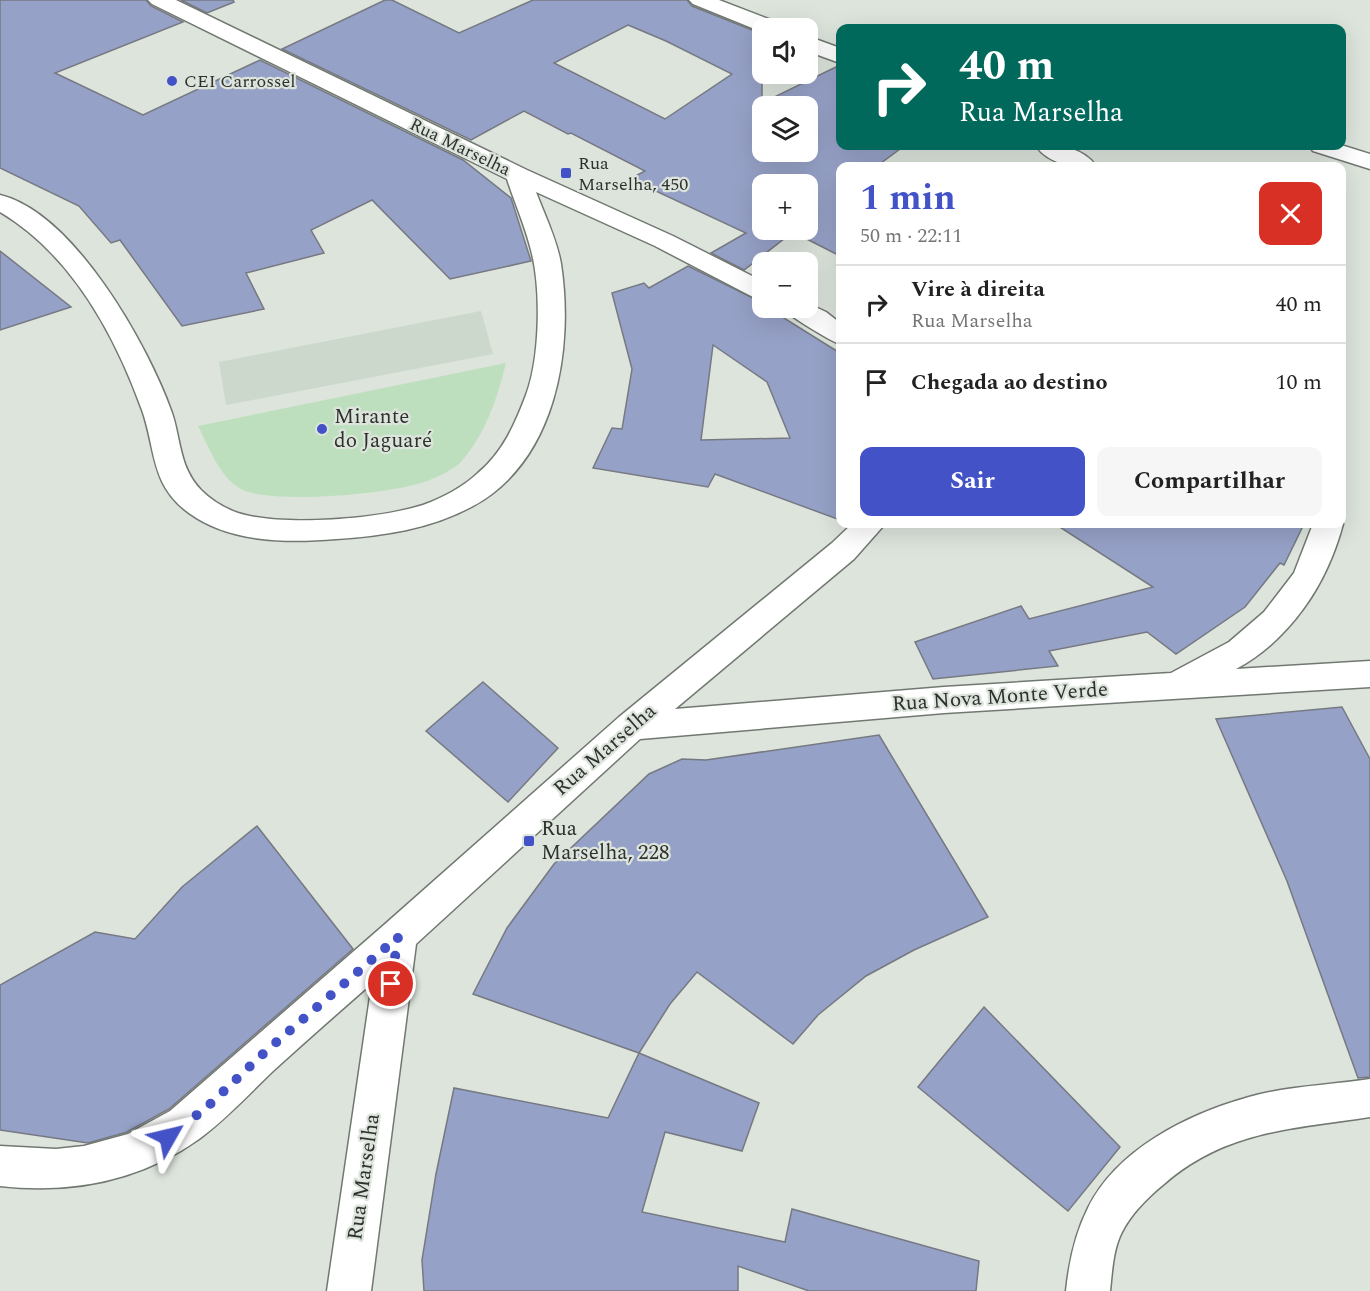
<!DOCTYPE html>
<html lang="pt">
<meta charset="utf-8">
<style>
:root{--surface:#fff;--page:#f6f6f6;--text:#222;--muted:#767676;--line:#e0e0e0;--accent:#4352c6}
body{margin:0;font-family:Spectral,serif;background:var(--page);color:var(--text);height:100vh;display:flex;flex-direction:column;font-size:22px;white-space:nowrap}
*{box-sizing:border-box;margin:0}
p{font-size:20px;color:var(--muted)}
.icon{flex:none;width:33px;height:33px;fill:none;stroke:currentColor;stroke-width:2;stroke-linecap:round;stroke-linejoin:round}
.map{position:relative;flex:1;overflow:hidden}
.sheet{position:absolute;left:836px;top:162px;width:510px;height:366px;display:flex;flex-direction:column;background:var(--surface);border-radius:12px;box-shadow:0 6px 24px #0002}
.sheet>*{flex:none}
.hud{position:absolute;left:836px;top:24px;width:510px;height:126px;border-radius:12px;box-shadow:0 6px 24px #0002;background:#00695c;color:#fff;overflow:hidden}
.tools{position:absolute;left:752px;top:18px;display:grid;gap:12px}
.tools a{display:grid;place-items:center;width:66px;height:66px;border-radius:12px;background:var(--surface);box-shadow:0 6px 24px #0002;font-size:30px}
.pin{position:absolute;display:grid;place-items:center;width:51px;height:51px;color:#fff;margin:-26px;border:3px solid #fff;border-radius:50%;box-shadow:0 2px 6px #0007}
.me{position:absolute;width:66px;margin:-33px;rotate:53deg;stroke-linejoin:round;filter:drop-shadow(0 0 4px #0008)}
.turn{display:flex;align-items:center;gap:21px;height:126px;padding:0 24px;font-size:27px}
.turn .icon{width:78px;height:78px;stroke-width:2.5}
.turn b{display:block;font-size:42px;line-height:51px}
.round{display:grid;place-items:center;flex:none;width:63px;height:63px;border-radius:12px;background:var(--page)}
.overview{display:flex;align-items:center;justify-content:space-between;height:102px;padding:0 24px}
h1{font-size:36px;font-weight:700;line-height:45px;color:var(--accent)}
.cta{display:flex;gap:12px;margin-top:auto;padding:12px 24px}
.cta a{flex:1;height:69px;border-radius:12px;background:var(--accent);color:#fff;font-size:24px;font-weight:700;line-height:69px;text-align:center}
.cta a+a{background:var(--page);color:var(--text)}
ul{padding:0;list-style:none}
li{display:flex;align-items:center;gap:18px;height:78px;padding:0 24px;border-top:2px solid var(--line)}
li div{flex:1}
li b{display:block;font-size:22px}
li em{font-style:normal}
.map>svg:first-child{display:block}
</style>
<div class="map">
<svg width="1370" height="1291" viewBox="0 0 1370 1291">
<rect width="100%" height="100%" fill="#dce4dc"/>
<polygon fill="#cbd8cb" points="481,311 493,354 226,405 219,362"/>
<path fill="#bedfbe" d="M506 363C497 399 486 433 461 462 453 470 432 480 421 483 386 494 272 505 241 489 219 477 209 447 198 426Z"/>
<g fill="#96a1c7" stroke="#767981" stroke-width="1.5" fill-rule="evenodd">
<polygon points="0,0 146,0 151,6 183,22 55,73 143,115 260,60 463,160 511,198 531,261 450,279 372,200 311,230 324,253 246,273 264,309 182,326 120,240 111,243 79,206 0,168"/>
<polygon points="181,0 233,0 234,2 207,13"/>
<path d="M385 0H392L459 33 533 0H687L692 6 762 34V103L840 65V146H904L877 166H840V256L793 232 744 270 711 253 746 233 630 179 645 171 571 133 568 134 524 111 471 140 282 49ZM628 25 666 41 732 74 665 119 554 63ZM762 106H807V152H762ZM762 184H807V230H762Z"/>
<polygon points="0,251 71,307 0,330"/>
<path d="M688 266 757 300 762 303V308H768L840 353V520L715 474 708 487 593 468 612 428 622 429 632 369 612 293 644 283 649 288ZM713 345 767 382 790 438 701 440Z"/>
<polygon points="1055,524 1304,524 1284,565 1280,563 1245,607 1176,654 1147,632 1049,651 1058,666 933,679 915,642 1021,606 1029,619 1153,587"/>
<polygon points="483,682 558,748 508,802 426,731"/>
<polygon points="1342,707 1370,759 1370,1077 1358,1078 1287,881 1216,719"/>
<polygon points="879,735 988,917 914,950 866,976 818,1015 793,1044 697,972 670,1004 639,1053 473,994 507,928 554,864 649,774 682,759 706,760"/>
<polygon points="257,826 353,949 169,1109 127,1132 88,1143 0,1130 0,985 95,932 135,939 182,887"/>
<polygon points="984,1007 1120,1147 1068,1211 918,1087"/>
<polygon points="639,1053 759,1103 742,1151 665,1132 642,1212 785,1242 792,1209 979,1261 976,1291 809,1291 738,1266 738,1291 424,1291 422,1260 436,1174 454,1088 608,1118"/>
</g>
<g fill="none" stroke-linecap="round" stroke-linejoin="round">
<defs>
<g id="minor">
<path d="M148 0H176L527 170 673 236 762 281V299L753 297 655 246 536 192C545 216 557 240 561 264 574 350 556 461 473 506 431 529 383 536 336 539 288 543 230 543 189 513 150 485 156 449 142 410 115 335 71 254 0 212V195C74 213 148 345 172 413 181 440 179 467 201 490 211 500 224 508 238 513 282 527 379 519 423 505 442 498 463 487 478 473 503 452 515 424 526 395 540 358 541 291 532 254 526 228 515 204 507 179L152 4Z"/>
<polygon points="689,0 719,0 779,23 782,28 762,28 762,32 693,4"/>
<polygon points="807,36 840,48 840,63 807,51"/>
<polygon points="1341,145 1370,154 1370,169 1313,151 1309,146"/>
<path d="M1036 146C1056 144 1083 147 1096 166 1076 168 1049 165 1036 146Z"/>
<path d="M807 303 826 312 840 323V344C832 342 786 314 782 308H807Z"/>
<path d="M1341 520 1343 524C1327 584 1291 639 1236 669L1370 661V687L944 713 640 739 416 944 371 1291H327L372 983C339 1012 306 1041 273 1071 249 1094 226 1119 199 1139 140 1181 71 1194 0 1186V1146L56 1149 84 1146 128 1134 170 1111 384 925 619 717 832 543 852 524H885L854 559 675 709 944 687 1171 673 1229 642 1264 612 1294 573 1313 524H1341Z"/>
<path d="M1370 1079V1117C1293 1129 1226 1130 1164 1184 1148 1197 1131 1214 1122 1232 1113 1249 1112 1273 1110 1291H1066C1069 1262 1075 1234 1088 1208 1117 1149 1188 1114 1249 1097 1288 1086 1330 1085 1370 1079Z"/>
</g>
</defs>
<use href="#minor" stroke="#717871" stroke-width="3"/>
<use href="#minor" fill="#fff" fill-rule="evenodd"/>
</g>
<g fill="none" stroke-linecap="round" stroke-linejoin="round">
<polyline stroke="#4352c6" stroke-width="10" stroke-dasharray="0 18" points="168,1137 206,1108 265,1052 398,937 391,984"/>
</g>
<g fill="#4352c6" stroke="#dce4dc" stroke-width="2">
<circle cx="172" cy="81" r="6"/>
<rect x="560" y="167" width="12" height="12" rx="3"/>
<circle cx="322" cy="429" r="6"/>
<rect x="523" y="835" width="12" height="12" rx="3"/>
</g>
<g text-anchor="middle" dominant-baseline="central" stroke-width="4.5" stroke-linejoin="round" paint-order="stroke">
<g font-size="18" fill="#2e312e" stroke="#dce4dc" text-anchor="start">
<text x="184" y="81">CEI Carrossel</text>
<text x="578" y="163">Rua<tspan x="578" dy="21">Marselha, 450</tspan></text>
</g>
<g font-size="18" fill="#2e312e" stroke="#dce4dc">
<text transform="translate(460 147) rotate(26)">Rua Marselha</text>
</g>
<g font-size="21" fill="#2e312e" stroke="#dce4dc" text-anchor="start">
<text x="334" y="417">Mirante<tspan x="334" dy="24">do Jaguaré</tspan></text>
<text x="541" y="829">Rua<tspan x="541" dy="24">Marselha, 228</tspan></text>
</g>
<g font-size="21" fill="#2e312e" stroke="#dce4dc">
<text transform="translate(1000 697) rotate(-4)">Rua Nova Monte Verde</text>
<text transform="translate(605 750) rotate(-41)">Rua Marselha</text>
<text transform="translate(364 1177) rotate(-82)">Rua Marselha</text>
</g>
</g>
</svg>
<div class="tools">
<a><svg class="icon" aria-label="sound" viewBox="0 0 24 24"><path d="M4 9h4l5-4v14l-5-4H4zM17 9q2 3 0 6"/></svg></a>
<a><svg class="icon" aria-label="layers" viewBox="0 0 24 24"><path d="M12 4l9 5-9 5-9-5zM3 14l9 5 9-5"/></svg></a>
<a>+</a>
<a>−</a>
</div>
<div class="pin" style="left:391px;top:984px;background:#d93025"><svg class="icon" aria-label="arrive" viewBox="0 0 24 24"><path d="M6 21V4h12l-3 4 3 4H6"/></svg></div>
<svg class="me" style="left:168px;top:1137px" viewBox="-20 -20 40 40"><path d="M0-17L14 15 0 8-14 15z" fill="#4352c6" stroke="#fff" stroke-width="4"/></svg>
<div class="hud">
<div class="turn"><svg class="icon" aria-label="right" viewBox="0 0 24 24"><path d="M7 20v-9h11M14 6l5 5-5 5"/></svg><div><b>40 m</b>Rua Marselha</div></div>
</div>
<section class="sheet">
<div class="overview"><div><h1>1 min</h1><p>50 m · 22:11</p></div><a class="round" style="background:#d93025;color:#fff"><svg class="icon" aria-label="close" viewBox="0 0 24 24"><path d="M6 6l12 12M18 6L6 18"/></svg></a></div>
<ul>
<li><svg class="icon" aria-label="right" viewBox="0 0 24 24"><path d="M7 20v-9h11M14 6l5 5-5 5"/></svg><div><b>Vire à direita</b><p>Rua Marselha</p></div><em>40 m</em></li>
<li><svg class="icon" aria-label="arrive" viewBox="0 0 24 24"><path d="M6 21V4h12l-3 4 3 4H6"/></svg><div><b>Chegada ao destino</b></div><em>10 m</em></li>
</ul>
<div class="cta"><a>Sair</a><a>Compartilhar</a></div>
</section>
</div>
